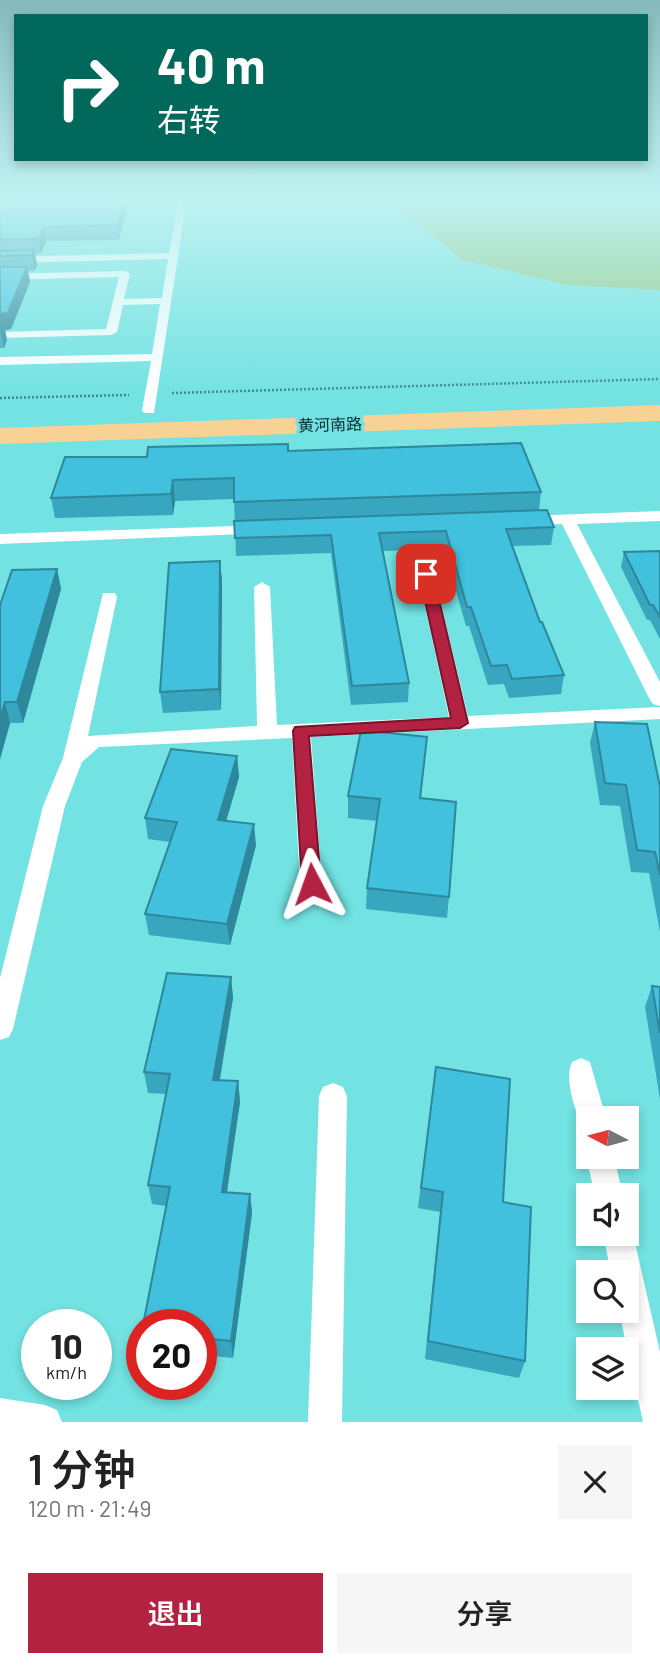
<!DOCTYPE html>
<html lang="zh">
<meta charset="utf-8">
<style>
:root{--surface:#fff;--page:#f6f6f6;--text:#222;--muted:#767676;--accent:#b42242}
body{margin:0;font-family:Barlow,"Noto Sans SC",sans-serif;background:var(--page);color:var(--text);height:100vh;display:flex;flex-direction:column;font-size:26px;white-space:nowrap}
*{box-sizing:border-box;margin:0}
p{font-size:23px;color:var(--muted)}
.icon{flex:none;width:38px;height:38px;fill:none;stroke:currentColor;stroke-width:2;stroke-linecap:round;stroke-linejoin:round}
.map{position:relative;height:1422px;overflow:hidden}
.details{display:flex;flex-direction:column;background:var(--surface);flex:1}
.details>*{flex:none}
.banner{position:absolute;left:14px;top:14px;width:634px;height:147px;border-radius:0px;box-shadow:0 4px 10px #0003;background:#00695c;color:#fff;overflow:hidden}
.needle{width:46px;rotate:276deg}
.fabs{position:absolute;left:576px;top:1106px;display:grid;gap:14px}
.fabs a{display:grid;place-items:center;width:63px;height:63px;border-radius:0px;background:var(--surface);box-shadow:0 4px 10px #0003;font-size:35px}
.speed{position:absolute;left:21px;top:1309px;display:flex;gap:14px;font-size:35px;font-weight:700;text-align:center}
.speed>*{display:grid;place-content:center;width:91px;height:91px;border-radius:50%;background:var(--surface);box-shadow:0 4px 10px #0003;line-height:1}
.speed small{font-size:18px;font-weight:400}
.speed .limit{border:10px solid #d22;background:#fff;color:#111}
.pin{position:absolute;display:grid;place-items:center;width:60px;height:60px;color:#fff;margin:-30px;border-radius:14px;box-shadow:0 4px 10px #0006}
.me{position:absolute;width:77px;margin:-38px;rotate:356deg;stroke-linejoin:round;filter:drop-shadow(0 0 5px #0008)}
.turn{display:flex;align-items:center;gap:24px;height:147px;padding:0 28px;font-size:32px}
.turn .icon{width:91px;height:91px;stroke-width:2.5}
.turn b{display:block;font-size:49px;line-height:60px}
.round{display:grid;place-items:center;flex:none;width:74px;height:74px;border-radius:0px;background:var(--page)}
.summary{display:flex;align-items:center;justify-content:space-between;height:119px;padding:0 28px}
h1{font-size:42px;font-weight:600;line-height:52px}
.cta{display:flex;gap:14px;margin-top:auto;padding:14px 28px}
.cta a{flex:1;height:80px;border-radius:0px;background:var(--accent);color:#fff;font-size:28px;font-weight:600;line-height:80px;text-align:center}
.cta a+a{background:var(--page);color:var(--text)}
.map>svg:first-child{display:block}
</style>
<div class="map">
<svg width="660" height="1422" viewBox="0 0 660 1422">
<rect width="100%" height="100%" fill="#72e2e2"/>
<polygon fill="#91c377" points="390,198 660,198 660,290 569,285 462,260"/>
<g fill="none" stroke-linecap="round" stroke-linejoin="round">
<g stroke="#3e8989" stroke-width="2.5" stroke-dasharray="2 2" stroke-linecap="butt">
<polyline points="172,393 660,379"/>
<polyline points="0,398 129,395"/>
</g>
<g fill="#fff" fill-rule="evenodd">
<polygon points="37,198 99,198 95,201 40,202"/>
<polygon points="179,198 187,198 154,413 144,413 142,410 151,361 0,365 0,357 152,354 160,304 123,305 117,332 111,335 0,338 0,332 106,329 119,277 0,280 0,274 125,271 130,274 124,299 162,298 168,259 0,263 0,257 169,253"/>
<polygon points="660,511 660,521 577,524 660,682 660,706 653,704 650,700 562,524 526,526 518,521 526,516"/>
<polygon points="261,525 267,527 269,530 267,533 0,544 0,534"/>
<polygon points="426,569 434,574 468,716 660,707 660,719 311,737 322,884 319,890 311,893 303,890 300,884 292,738 99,747 82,762 65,806 13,1029 9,1037 0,1040 0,978 43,806 63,758 103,593 115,593 117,597 88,736 257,726 254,587 262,582 270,587 277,725 449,717 418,574"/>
<path d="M581 1058 590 1062 606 1118H588V1129L582 1127C575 1110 564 1078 572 1062Z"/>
<polygon points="333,1083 343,1087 347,1096 342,1422 308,1422 319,1096 323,1087"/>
<polygon points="588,1152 588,1157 614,1157 623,1195 595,1195 586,1157"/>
<polygon points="626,1223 633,1234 660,1352 660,1422 643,1422 619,1311 626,1311 626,1272 611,1272 603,1234 626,1234"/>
<polygon points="0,1398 45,1405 57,1410 62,1422 0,1422"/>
</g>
<polygon fill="#f8d194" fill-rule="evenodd" points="660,405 660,421 0,444 0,428"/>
</g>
<g fill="#38a6be">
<polygon points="0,198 34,198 34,199 126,211 119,240 46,241 41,253 35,254 37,265 34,271 28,271 30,282 11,329 5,330 7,340 4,348 0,348"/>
<polygon points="288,451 541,492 539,510 554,527 551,545 513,546 540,622 564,675 561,694 509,698 504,684 488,685 469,626 466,626 444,549 383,551 409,683 408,702 351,705 331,553 236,556 234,499 175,501 173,515 55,518 51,498 147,457"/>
<polygon points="660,551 660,639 650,620 647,620 621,567 624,552"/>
<polygon points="220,561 222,581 221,710 163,713 160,692"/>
<polygon points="57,569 61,589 23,723 10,723 0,759 0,605"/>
<polygon points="595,722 660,787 660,932 649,873 631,872 620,806 600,805 590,743"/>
<polygon points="427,737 421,798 449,897 447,918 366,909 367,888 377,821 348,818 348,796"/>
<polygon points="237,756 239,777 226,821 256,845 230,945 149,935 145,914 170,842 148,839 145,818"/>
<polygon points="231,977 233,998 220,1080 238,1081 240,1102 227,1192 250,1194 252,1213 233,1358 201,1355 201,1325 166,1206 152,1204 148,1185 166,1094 148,1093 144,1072"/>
<polygon points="652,986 660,987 660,1099 645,1007"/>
<polygon points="436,1067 503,1202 525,1361 519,1378 425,1359 440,1212 418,1208"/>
</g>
<g fill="#2e879b">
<polygon points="124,198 126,211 119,240 117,225"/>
<polygon points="44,227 46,241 41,253 39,239"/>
<polygon points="34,250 37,265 34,271 32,255"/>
<polygon points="27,267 30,282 11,329 5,330 7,340 4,348 0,331 0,314"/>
<polygon points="173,480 175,501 173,515 171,494"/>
<polygon points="220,561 222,581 221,710 219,689"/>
<polygon points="57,569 61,589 23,723 17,702"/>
<polygon points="5,702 10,723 0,759 0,718"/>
<polygon points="237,756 239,777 220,842 218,820"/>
<polygon points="254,824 256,845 230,945 227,924"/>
<polygon points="231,977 233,998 216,1100 213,1080"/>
<polygon points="238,1081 240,1102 224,1211 222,1192"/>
<polygon points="250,1194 252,1213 233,1358 231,1341"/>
</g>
<g fill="#41c1dd" stroke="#2e879b" stroke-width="2">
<polygon points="0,198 25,198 25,199 124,198 117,225 44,227 39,239 0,240"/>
<polygon points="34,250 32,255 0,256 0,251"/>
<polygon points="0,267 27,267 8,313 0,314"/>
<polygon points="521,443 541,492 234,502 234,478 173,480 171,494 51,498 65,457 147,457 148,447 288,444 288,451"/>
<polygon points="547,510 554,527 506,529 540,622 542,622 564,675 512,679 507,665 491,666 471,607 467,607 446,531 379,533 409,683 352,686 331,535 235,538 234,521"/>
<polygon points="660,551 660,617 653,605 650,605 624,552"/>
<polygon points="220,561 219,689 160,692 169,563"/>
<polygon points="57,569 17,702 5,702 0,718 0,605 12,570"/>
<polygon points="595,722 647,724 660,787 660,875 655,852 637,850 626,785 605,783"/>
<polygon points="361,730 427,737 420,798 456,802 449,897 367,888 380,799 348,796"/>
<polygon points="171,749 237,756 218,820 254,824 227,924 145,914 177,822 145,818"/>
<polygon points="167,973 231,977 213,1080 238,1081 222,1192 250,1194 231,1341 201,1338 201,1325 143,1325 170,1187 148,1185 170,1074 144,1072"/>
<polygon points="652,986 660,987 660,1033"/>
<polygon points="436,1067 510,1079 503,1202 531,1207 525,1361 428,1341 443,1192 421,1188"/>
</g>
<linearGradient id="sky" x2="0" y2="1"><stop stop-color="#85babb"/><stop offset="0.5" stop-color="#c0f2f2"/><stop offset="1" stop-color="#c0f2f2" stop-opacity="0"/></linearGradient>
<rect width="660" height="397" fill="url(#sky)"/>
<polygon fill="#b42242" stroke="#75162b" stroke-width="2" points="426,570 433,574 468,723 460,728 309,736 321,884 318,889 312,891 305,889 302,884 293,731 295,727 451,718 419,574"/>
<g text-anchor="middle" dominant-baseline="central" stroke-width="7" stroke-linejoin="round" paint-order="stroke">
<g font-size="16" fill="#092e2f" stroke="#72e2e2">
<text transform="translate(330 424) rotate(-2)">黄河南路</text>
</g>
</g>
</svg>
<div class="fabs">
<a><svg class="needle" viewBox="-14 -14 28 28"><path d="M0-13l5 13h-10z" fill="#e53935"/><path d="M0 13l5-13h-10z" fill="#767676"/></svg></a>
<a><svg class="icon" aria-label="sound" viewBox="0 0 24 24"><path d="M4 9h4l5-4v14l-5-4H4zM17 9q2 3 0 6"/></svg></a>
<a><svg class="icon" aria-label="search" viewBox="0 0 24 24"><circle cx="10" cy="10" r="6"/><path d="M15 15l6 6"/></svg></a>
<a><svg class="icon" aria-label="layers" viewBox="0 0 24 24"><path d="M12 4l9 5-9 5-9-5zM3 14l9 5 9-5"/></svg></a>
</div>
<div class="speed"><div>10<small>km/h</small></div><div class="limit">20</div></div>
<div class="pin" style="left:426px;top:574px;background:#d93025"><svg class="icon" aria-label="arrive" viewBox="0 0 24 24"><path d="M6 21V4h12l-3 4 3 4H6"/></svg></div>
<svg class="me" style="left:312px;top:884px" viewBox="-20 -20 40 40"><path d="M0-17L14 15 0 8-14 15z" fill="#b42242" stroke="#fff" stroke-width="4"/></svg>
<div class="banner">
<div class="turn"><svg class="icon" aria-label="right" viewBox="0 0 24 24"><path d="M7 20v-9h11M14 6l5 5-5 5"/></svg><div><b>40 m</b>右转</div></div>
</div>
</div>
<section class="details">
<div class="summary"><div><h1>1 分钟</h1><p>120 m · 21:49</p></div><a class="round"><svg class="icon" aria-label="close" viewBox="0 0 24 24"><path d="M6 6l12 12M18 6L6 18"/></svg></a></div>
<div class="cta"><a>退出</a><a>分享</a></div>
</section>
